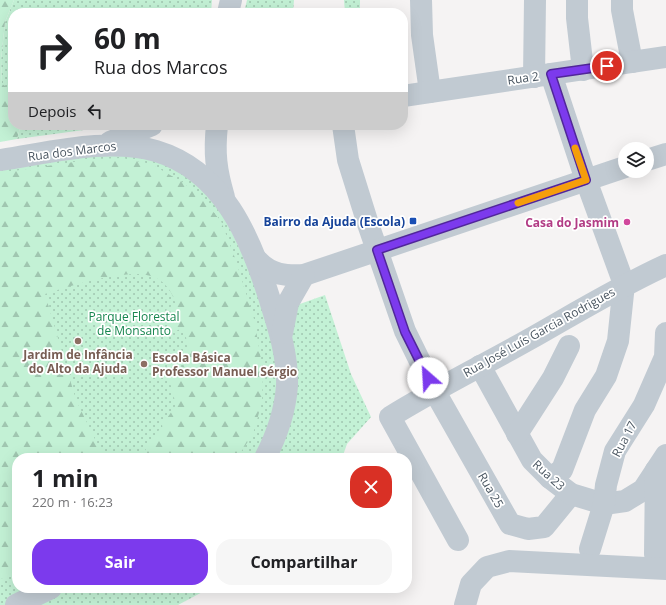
<!DOCTYPE html>
<html lang="pt">
<meta charset="utf-8">
<style>
:root{--surface:#fff;--page:#f6f6f6;--text:#202124;--muted:#757577;--accent:#7c3aed}
body{margin:0;font-family:"Open Sans",sans-serif;background:var(--page);color:var(--text);height:100vh;display:flex;flex-direction:column;font-size:15px;white-space:nowrap}
*{box-sizing:border-box;margin:0}
p{font-size:13px;color:var(--muted)}
.icon{flex:none;width:22px;height:22px;fill:none;stroke:currentColor;stroke-width:2;stroke-linecap:round;stroke-linejoin:round}
.map{position:relative;flex:1;overflow:hidden}
.sheet{position:absolute;left:12px;top:453px;width:400px;height:140px;display:flex;flex-direction:column;background:var(--surface);border-radius:16px;box-shadow:0 4px 16px #0002}
.sheet>*{flex:none}
.banner{position:absolute;left:8px;top:8px;width:400px;height:122px;border-radius:16px;box-shadow:0 4px 16px #0002;background:#fff;color:var(--text);overflow:hidden}
.fabs{position:absolute;left:618px;top:142px;display:grid;gap:8px}
.fabs a{display:grid;place-items:center;width:36px;height:36px;border-radius:50%;background:var(--surface);box-shadow:0 4px 16px #0002;font-size:20px}
.pin{position:absolute;display:grid;place-items:center;width:34px;height:34px;color:#fff;margin:-17px;border:2px solid #fff;border-radius:50%;box-shadow:0 1px 4px #0007}
.me{position:absolute;width:44px;margin:-22px;rotate:334deg;stroke-linejoin:round;filter:drop-shadow(0 0 3px #0008)}
.turn{display:flex;align-items:center;gap:14px;height:84px;padding:0 20px;font-size:18px}
.turn .icon{width:52px;height:52px;stroke-width:2.5}
.turn b{display:block;font-size:28px;line-height:34px}
.then{display:flex;align-items:center;height:38px;padding:0 20px;background:#0003;gap:8px;font-size:15px}
.round{display:grid;place-items:center;flex:none;width:42px;height:42px;border-radius:16px;background:var(--page)}
.summary{display:flex;align-items:center;justify-content:space-between;height:68px;padding:0 20px}
h1{font-size:24px;font-weight:700;line-height:30px}
.primary-button{display:flex;gap:8px;margin-top:auto;padding:8px 20px}
.primary-button a{flex:1;height:46px;border-radius:16px;background:var(--accent);color:#fff;font-size:16px;font-weight:700;line-height:46px;text-align:center}
.primary-button a+a{background:var(--page);color:var(--text)}
.map>svg:first-child{display:block}
</style>
<div class="map">
<svg width="666" height="605" viewBox="0 0 666 605">
<defs>
<pattern id="green-dots" width="8" height="8" patternUnits="userSpaceOnUse"><rect width="8" height="8" fill="#c3f1d5"/><path d="M2 2h.1M6 6h.1" fill="none" stroke="#a0c6b0" stroke-width="1.8" stroke-linecap="round"/></pattern>
<pattern id="forest-firs" width="22" height="20" patternUnits="userSpaceOnUse"><rect width="22" height="20" fill="#c3f1d5"/><path d="M5 1l3.5 6h-7zM16 11l3.5 6h-7z" fill="#a0c6b0"/></pattern>
</defs>
<rect width="100%" height="100%" fill="#f5f3f3"/>
<g fill="url(#green-dots)">
<polygon points="14,0 212,0 211,13 13,13 13,91 2,85 1,60 5,22"/>
<polygon points="247,0 294,0 293,13 244,13"/>
<polygon points="344,0 360,0 360,13 345,13"/>
<polygon points="21,125 121,125 17,139"/>
<polygon points="117,144 205,178 272,314 325,295 351,374 371,417 347,444 342,458 17,458 17,588 210,588 178,605 0,605 0,159"/>
</g>
<g fill="url(#forest-firs)">
<polygon points="0,0 14,0 5,22 1,60 2,84 13,91 13,125 21,125 17,139 0,142"/>
<path d="M122 158 151 164 184 183 204 201 221 221 235 258 254 319 263 371 262 402 253 434 237 458H140L176 405 168 375C190 370 189 346 184 328L175 331C168 326 164 317 167 308L176 305C166 269 138 272 108 277 86 281 66 287 45 294L76 400 104 458H17V574L2 579 0 578V173L94 159Z"/>
</g>
<g fill="none" stroke-linecap="round" stroke-linejoin="round">
<g stroke="#c1cad2" stroke-width="22">
<polyline points="421,0 422,35 430,92"/>
<polyline points="577,0 577,18 583,70"/>
<polyline points="622,0 622,10 632,62"/>
<polyline points="228,13 231,0"/>
<polyline points="534,77 535,0"/>
<polyline points="403,96 666,57"/>
<path d="M217 125C214 153 216 170 224 197"/>
<polyline points="343,125 348,160 368,224 405,331 434,390 510,524 528,529 544,527 571,494"/>
<polyline points="110,142 152,125"/>
<path d="M0 160C49 153 108 137 156 151 223 171 250 237 269 297 278 326 288 355 287 386 285 412 277 435 265 458"/>
<polyline points="647,160 666,154"/>
<path d="M258 261C271 275 286 276 304 275L625 167"/>
<polyline points="282,333 288,303 304,275"/>
<polyline points="480,366 532,460 550,478 571,494 604,504 625,501 643,490 666,455"/>
<polyline points="517,434 553,378 569,346"/>
<polyline points="656,470 655,554 666,554"/>
<polyline points="550,478 562,470 585,410 606,376 618,341 624,284 586,180 551,74"/>
<path d="M458 540 390 417C435 389 482 366 528 340 574 314 618 287 666 265"/>
<polyline points="590,549 604,504 606,485 615,451 644,405 665,357 666,333"/>
<polyline points="16,605 51,588"/>
<polyline points="465,605 471,584 487,567 509,561 666,569"/>
</g>
</g>
<g fill="none" stroke-linecap="round" stroke-linejoin="round">
<defs>
<polyline id="route" points="428,378 405,332 377,250 586,180 551,74 607,66"/>
</defs>
<use href="#route" stroke="#51269a" stroke-width="10"/>
<use href="#route" stroke="#7c3aed" stroke-width="7"/>
<polyline stroke="#f59e0b" stroke-width="7" points="518,203 586,180 575,148"/>
</g>
<rect fill="#1a4fb4" stroke="#fff" stroke-width="1.5" x="409" y="217" width="8" height="8" rx="2"/>
<circle fill="#d1479c" stroke="#fff" stroke-width="1.5" cx="627" cy="222" r="4"/>
<g fill="#8d6e63" stroke="#fff" stroke-width="1.5">
<circle cx="78" cy="341" r="4"/>
<circle cx="144" cy="364" r="4"/>
</g>
<g text-anchor="middle" dominant-baseline="central" stroke-width="3.5" stroke-linejoin="round" paint-order="stroke">
<g font-size="12" fill="#4a5661" stroke="#fff">
<text transform="translate(523 78) rotate(-8)">Rua 2</text>
<text transform="translate(72 151) rotate(-7)">Rua dos Marcos</text>
<text transform="translate(539 332) rotate(-29)">Rua José Luís Garcia Rodrigues</text>
<text transform="translate(624 439) rotate(-62)">Rua 17</text>
<text transform="translate(549 475) rotate(42)">Rua 23</text>
<text transform="translate(491 490) rotate(60)">Rua 25</text>
</g>
<g font-size="12" font-weight="bold" fill="#164399" stroke="#fff" text-anchor="end">
<text x="405" y="221">Bairro da Ajuda (Escola)</text>
</g>
<g font-size="12" font-weight="bold" fill="#b23c85" stroke="#fff" text-anchor="end">
<text x="619" y="222">Casa do Jasmim</text>
</g>
<g font-size="12" fill="#17864f" stroke="#fff">
<text x="134" y="316">Parque Florestal<tspan x="134" dy="14">de Monsanto</tspan></text>
</g>
<g font-size="12" font-weight="bold" fill="#785e54" stroke="#fff">
<text x="78" y="354">Jardim de Infância<tspan x="78" dy="14">do Alto da Ajuda</tspan></text>
<text x="152" y="357" text-anchor="start">Escola Básica<tspan x="152" dy="14">Professor Manuel Sérgio</tspan></text>
</g>
</g>
</svg>
<div class="fabs">
<a><svg class="icon" aria-label="layers" viewBox="0 0 24 24"><path d="M12 4l9 5-9 5-9-5zM3 14l9 5 9-5"/></svg></a>
</div>
<div class="pin" style="left:607px;top:66px;background:#d93025"><svg class="icon" aria-label="arrive" viewBox="0 0 24 24"><path d="M6 21V4h12l-3 4 3 4H6"/></svg></div>
<svg class="me" style="left:428px;top:378px" viewBox="-20 -20 40 40"><circle r="19" fill="#fff"/><path d="M0-13L10 11 0 6-10 11z" fill="#7c3aed"/></svg>
<div class="banner">
<div class="turn"><svg class="icon" aria-label="right" viewBox="0 0 24 24"><path d="M7 20v-9h11M14 6l5 5-5 5"/></svg><div><b>60 m</b>Rua dos Marcos</div></div>
<div class="then">Depois<svg class="icon" aria-label="left" viewBox="0 0 24 24"><path d="M17 20v-9H6M10 6l-5 5 5 5"/></svg></div>
</div>
<section class="sheet">
<div class="summary"><div><h1>1 min</h1><p>220 m · 16:23</p></div><a class="round" style="background:#d93025;color:#fff"><svg class="icon" aria-label="close" viewBox="0 0 24 24"><path d="M6 6l12 12M18 6L6 18"/></svg></a></div>
<div class="primary-button"><a>Sair</a><a>Compartilhar</a></div>
</section>
</div>
